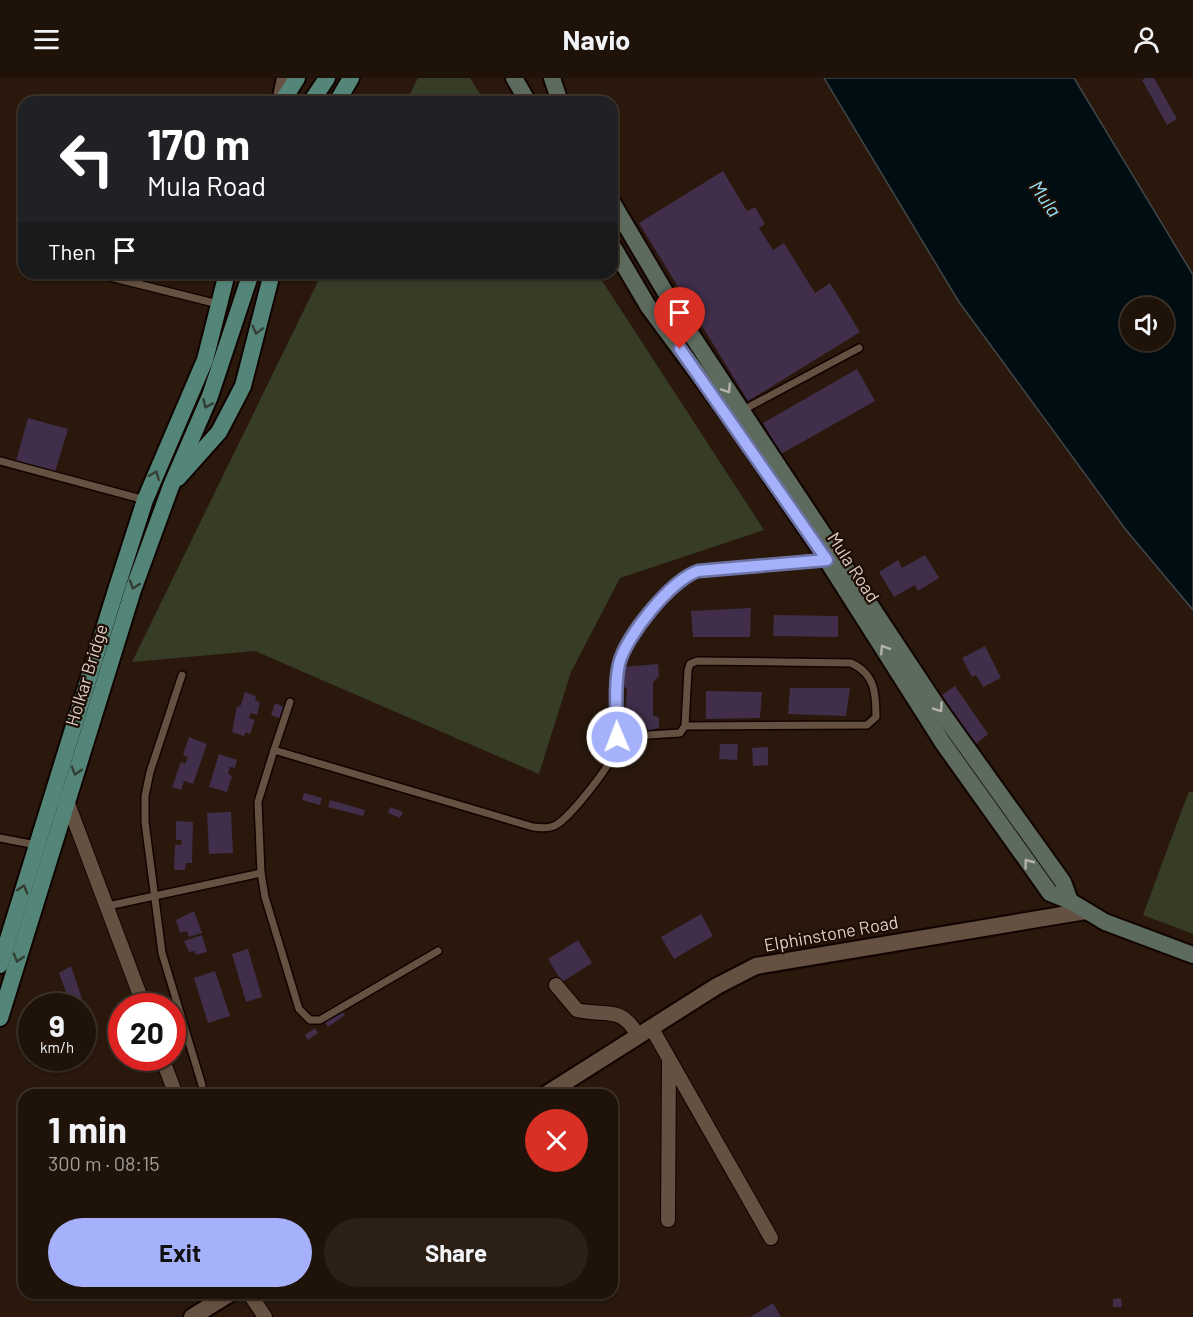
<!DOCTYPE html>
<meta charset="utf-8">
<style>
:root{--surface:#1f1208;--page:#2c2016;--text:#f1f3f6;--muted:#a19e9c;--line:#3c3229;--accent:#a6b1fc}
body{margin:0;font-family:Barlow,sans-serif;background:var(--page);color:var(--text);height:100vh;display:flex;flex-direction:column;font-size:22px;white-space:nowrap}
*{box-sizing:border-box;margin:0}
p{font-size:20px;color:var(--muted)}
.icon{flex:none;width:33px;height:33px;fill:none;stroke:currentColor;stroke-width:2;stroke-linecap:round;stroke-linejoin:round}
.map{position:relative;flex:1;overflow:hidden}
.drawer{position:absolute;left:18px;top:1011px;width:600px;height:210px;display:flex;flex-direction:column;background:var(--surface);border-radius:18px;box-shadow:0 2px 4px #0004,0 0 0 2px var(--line)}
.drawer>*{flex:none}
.guide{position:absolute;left:18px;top:18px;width:600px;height:183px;border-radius:18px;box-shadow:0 2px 4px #0004,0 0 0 2px var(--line);background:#202124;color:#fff;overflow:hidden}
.controls{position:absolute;left:1120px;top:219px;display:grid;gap:12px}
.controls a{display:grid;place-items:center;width:54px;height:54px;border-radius:50%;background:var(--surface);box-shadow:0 2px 4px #0004,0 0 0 2px var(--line);font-size:30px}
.speed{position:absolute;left:18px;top:915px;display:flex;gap:12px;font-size:30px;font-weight:700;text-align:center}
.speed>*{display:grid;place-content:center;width:78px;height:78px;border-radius:50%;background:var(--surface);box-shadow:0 2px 4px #0004,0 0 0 2px var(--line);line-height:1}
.speed small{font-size:15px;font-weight:400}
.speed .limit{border:9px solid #d22;background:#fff;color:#111}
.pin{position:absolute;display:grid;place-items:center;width:51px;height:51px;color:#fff;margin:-62px -26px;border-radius:50% 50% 50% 0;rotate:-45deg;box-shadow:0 0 6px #0007}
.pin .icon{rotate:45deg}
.me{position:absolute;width:66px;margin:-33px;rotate:359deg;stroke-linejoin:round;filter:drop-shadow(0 0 4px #0008)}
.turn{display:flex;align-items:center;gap:21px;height:126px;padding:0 30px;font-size:27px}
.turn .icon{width:78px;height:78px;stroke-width:2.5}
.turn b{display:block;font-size:42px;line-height:51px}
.then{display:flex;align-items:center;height:57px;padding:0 30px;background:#0003;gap:12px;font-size:22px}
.round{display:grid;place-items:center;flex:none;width:63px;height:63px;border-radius:32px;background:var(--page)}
.headline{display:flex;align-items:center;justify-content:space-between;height:102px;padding:0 30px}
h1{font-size:36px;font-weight:700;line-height:45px}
.cta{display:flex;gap:12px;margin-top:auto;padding:12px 30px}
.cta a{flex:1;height:69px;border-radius:36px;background:var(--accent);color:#111;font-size:24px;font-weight:700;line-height:69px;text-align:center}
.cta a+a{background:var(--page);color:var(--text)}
header{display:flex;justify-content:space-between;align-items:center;height:78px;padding:0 30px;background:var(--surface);font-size:27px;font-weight:700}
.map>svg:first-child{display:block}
</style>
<header><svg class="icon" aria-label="menu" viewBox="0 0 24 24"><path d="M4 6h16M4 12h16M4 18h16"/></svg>Navio<svg class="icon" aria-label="person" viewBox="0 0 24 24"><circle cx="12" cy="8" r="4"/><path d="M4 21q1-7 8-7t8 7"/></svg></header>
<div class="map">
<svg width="1193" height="1239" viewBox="0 0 1193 1239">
<rect width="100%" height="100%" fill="#29180b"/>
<g fill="#373c26">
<polygon points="418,0 470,0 485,24 406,24"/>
<polygon points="322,195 597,195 764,452 620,500 571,594 539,696 255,573 132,584"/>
<polygon points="1189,713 1193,715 1193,856 1143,837"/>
</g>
<path fill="#000d13" stroke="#424749" stroke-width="1.5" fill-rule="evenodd" d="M824 0H1074L1193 197V532L1126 452 959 224ZM1131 230H1164V262H1131Z"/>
<g fill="#402e4a">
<polygon points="1146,0 1154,0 1177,41 1167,47 1142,2"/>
<polygon points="723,93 747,133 755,129 765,146 759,150 773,172 784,165 815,215 830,205 860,254 748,323 639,145"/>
<polygon points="141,195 161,195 159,201"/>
<polygon points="857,291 875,323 781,376 763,345"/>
<polygon points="28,340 68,351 55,394 16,383"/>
<polygon points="925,477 939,500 918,513 915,507 894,519 879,494 898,482 902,490"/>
<polygon points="751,530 750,559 693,559 691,533"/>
<polygon points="774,537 838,538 838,559 773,558"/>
<polygon points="985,568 1001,600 983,609 976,597 972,599 962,580"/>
<polygon points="658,586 659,598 653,604 653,638 659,639 659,649 650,653 645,648 624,648 627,612 624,608 622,589"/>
<polygon points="955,608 988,656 975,667 942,617"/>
<polygon points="790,610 850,610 846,638 788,636"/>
<polygon points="706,613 762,614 760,640 706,641"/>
<polygon points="245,614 256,618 255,622 260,624 257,637 251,635 249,640 255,642 250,656 246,654 244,658 232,654 237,628 240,629"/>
<polygon points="275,625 286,630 282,641 271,637"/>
<polygon points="189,659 207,666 193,706 184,703 181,712 172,709 181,684 185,686 188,679 183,677"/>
<polygon points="720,666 738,666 737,682 719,681"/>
<polygon points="768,669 768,687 753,688 752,670"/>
<polygon points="219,676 237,682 235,690 230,689 228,696 232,698 227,714 209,709"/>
<polygon points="304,715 322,720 320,727 302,722"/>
<polygon points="330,722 365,732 363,738 328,729"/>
<polygon points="390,729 403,734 400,740 388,735"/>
<polygon points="231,734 233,775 209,776 207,735"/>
<polygon points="176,743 193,744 192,785 186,785 185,792 174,792 175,767 181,767 182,762 176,762"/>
<polygon points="194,833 202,855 189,859 187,853 180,855 176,842"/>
<polygon points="701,836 713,858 674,881 661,859"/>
<polygon points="202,857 207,874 196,877 194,873 189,874 184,863"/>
<polygon points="578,862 592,885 562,904 548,881"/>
<polygon points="248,871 262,919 246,924 232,876"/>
<polygon points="71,888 82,921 70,925 59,895"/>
<polygon points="215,893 230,938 208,945 194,900"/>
<polygon points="341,932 345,937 328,949 325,944"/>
<polygon points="315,950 318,955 308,962 305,957"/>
<polygon points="1121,1220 1122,1229 1113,1229 1113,1221"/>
<polygon points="773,1225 781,1239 750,1239"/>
</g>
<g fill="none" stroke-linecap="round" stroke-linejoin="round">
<defs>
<g id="service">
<polyline points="110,199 218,226"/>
<polyline points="743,332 859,270"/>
<polyline points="0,383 145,422"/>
<polyline points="182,597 150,694 145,718 145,744 162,875 202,1007"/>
<path d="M617 659 680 655 685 648 688 592 690 586 697 583 851 585C875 596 876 615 876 639L867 647 685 648"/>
<polyline points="274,672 290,624"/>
<polyline points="0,760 36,767"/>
<path d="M261 795 258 724 274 672 533 749C540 750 549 751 556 747 570 739 611 688 615 672 621 646 615 617 618 590 622 561 671 501 698 493L826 482"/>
<polyline points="108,828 261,795 265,819 299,931 310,942 320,942 438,873"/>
</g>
<g id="minor">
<polyline points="62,721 67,723 144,928"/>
<path d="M556 907 577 932C605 939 621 926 638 958"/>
<polyline points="651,949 771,1160"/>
<polyline points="162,980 176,1017"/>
<polyline points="668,1142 669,982"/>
<polyline points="249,1215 265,1239"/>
</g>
<g id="tertiary">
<polyline points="280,24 285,0"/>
<polyline points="545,1017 717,908 756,888 1086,833"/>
<polyline points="192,1239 231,1215"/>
</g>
<g id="secondary">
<polyline points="514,0 528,24"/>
<polyline points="552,0 560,24"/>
<polyline points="612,124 683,244 937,628 1063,804 1070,823"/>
<polyline points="612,167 648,228 738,350 821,473 943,665 1050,815 1070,823 1105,844 1193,877"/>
</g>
<g id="primary">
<polyline points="282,24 297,0"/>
<polyline points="311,24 327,0"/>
<polyline points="337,24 351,0"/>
<polyline points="178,400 219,354 243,308 272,195"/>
<polyline points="0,887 116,512 145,422 205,282 227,195"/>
<polyline points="0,940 133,512 171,408 210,318 251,195"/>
</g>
</defs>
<use href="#service" stroke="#110300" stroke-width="10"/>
<use href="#minor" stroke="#110300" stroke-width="16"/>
<use href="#tertiary" stroke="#110300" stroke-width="20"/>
<use href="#secondary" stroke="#110300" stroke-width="20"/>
<use href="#primary" stroke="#110300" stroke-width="20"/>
<use href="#service" stroke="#655142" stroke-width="7"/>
<use href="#minor" stroke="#655142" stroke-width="14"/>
<use href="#tertiary" stroke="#655142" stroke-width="16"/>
<use href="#secondary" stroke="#5c6b5e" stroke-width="16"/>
<use href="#primary" stroke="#548579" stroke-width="16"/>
</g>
<defs><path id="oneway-chevron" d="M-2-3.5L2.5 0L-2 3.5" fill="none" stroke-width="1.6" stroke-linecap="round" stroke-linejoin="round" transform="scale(1.5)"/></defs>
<g stroke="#343e33">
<use href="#oneway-chevron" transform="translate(257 252) rotate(104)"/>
<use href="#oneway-chevron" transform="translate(207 326) rotate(114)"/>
<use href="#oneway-chevron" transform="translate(155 397) rotate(-68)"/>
<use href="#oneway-chevron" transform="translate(134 507) rotate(109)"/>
<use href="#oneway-chevron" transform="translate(76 693) rotate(107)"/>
<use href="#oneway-chevron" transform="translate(23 811) rotate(-73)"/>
<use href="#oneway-chevron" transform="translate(18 880) rotate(107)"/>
</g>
<g stroke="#b5b1a8">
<use href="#oneway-chevron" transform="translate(727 311) rotate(57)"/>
<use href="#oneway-chevron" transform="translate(884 571) rotate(-122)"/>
<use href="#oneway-chevron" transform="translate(939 630) rotate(55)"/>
<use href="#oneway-chevron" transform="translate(1028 785) rotate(-127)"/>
</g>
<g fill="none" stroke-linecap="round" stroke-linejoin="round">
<defs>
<path id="route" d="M617 659C617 636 614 608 619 586 626 558 671 502 698 493L827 482 680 271"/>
</defs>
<use href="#route" stroke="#6c73a4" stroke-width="15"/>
<use href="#route" stroke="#a6b1fc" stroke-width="10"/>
</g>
<g text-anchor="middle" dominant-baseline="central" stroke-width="4.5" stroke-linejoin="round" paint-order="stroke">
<g font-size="18" fill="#dbcfc7" stroke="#1f0e04">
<text transform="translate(854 489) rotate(57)">Mula Road</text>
<text transform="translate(86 597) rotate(-73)">Holkar Bridge</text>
<text transform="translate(831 855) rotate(-10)">Elphinstone Road</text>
</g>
<g font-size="20" font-style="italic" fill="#8fdef5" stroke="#1f0e04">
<text transform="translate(1046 120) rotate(55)">Mula</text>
</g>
</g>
</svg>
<div class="controls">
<a><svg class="icon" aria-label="sound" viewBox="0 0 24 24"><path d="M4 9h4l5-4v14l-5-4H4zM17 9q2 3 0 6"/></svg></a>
</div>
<div class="speed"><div>9<small>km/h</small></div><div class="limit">20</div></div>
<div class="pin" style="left:680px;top:271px;background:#d93025"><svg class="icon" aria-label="arrive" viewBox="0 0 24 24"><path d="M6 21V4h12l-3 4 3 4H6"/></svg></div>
<svg class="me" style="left:617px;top:659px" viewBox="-20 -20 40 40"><circle r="17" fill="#a6b1fc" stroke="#fff" stroke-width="3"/><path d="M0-11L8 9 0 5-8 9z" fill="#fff"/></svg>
<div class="guide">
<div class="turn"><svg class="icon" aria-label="left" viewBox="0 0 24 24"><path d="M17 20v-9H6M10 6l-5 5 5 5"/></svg><div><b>170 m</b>Mula Road</div></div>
<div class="then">Then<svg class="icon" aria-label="arrive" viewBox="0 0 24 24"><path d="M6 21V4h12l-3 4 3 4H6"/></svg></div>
</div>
<section class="drawer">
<div class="headline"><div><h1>1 min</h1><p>300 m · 08:15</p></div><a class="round" style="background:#d93025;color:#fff"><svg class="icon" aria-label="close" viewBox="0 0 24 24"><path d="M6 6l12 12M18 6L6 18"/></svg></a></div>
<div class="cta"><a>Exit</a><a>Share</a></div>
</section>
</div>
